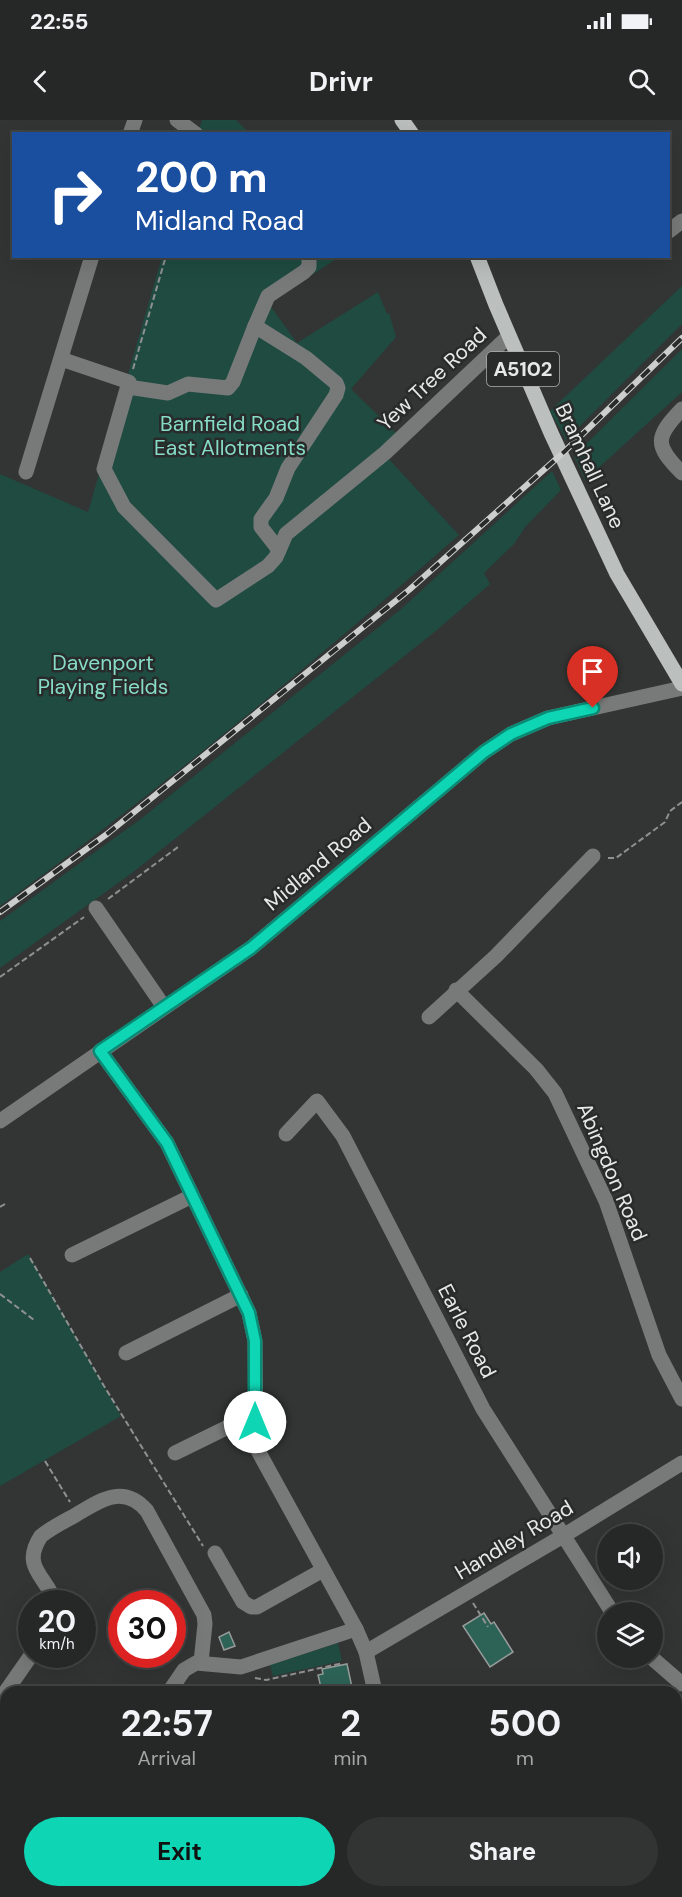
<!DOCTYPE html>
<style>
:root{--surface:#262827;--page:#323433;--text:#f1f3f6;--muted:#a4a6a7;--line:#424444;--accent:#0ed5b4}
body{margin:0;font-family:"DM Sans",sans-serif;background:var(--page);color:var(--text);height:100vh;display:flex;flex-direction:column;font-size:22px;white-space:nowrap}
*{box-sizing:border-box;margin:0}
p{font-size:20px;color:var(--muted)}
.icon{flex:none;width:33px;height:33px;fill:none;stroke:currentColor;stroke-width:2;stroke-linecap:round;stroke-linejoin:round}
.map{position:relative;flex:1;overflow:hidden}
.panel{position:absolute;left:0px;top:1566px;width:682px;height:212px;display:flex;flex-direction:column;background:var(--surface);border-radius:18px 18px 0 0;box-shadow:0 6px 24px #0002,0 0 0 2px var(--line)}
.panel>*{flex:none}
.banner{position:absolute;left:12px;top:12px;width:658px;height:126px;border-radius:0px;box-shadow:0 6px 24px #0002,0 0 0 2px var(--line);background:#1a4fa0;color:#fff;overflow:hidden}
.tools{position:absolute;left:597px;top:1404px;display:grid;gap:12px}
.tools a{display:grid;place-items:center;width:66px;height:66px;border-radius:50%;background:var(--surface);box-shadow:0 6px 24px #0002,0 0 0 2px var(--line);font-size:30px}
.speed{position:absolute;left:18px;top:1470px;display:flex;gap:12px;font-size:30px;font-weight:700;text-align:center}
.speed>*{display:grid;place-content:center;width:78px;height:78px;border-radius:50%;background:var(--surface);box-shadow:0 6px 24px #0002,0 0 0 2px var(--line);line-height:1}
.speed small{font-size:15px;font-weight:400}
.speed .limit{border:9px solid #d22;background:#fff;color:#111}
.pin{position:absolute;display:grid;place-items:center;width:51px;height:51px;color:#fff;margin:-62px -26px;border-radius:50% 50% 50% 0;rotate:-45deg;box-shadow:0 0 6px #0007}
.pin .icon{rotate:45deg}
.me{position:absolute;width:66px;margin:-33px;rotate:0deg;stroke-linejoin:round;filter:drop-shadow(0 0 4px #0008)}
.turn{display:flex;align-items:center;gap:21px;height:126px;padding:0 24px;font-size:27px}
.turn .icon{width:78px;height:78px;stroke-width:2.5}
.turn b{display:block;font-size:42px;line-height:51px}
.eta{display:flex;justify-content:space-evenly;align-items:center;height:102px;text-align:center}
.eta b{font-size:36px;font-weight:700;line-height:42px}
.button{display:flex;gap:12px;margin-top:auto;padding:12px 24px}
.button a{flex:1;height:69px;border-radius:36px;background:var(--accent);color:#111;font-size:24px;font-weight:700;line-height:69px;text-align:center}
.button a+a{background:var(--page);color:var(--text)}
.status{display:flex;justify-content:space-between;align-items:center;height:42px;padding:0 30px;background:var(--surface);direction:ltr}
.status svg{height:16px;fill:currentColor}
header{display:flex;justify-content:space-between;align-items:center;height:78px;padding:0 24px;background:var(--surface);font-size:27px;font-weight:700}
.map>svg:first-child{display:block}
</style>
<div class="status"><b>22:55</b><svg viewBox="0 0 49 12"><path d="M0 12V9h3v3zM5 12V6h3v6zM10 12V3h3v9zM15 12V0h3v12zM26 1h20v11H26zM47 4h2v5h-2z"/></svg></div>
<header><svg class="icon" aria-label="back" viewBox="0 0 24 24"><path d="M15 5l-7 7 7 7"/></svg>Drivr<svg class="icon" aria-label="search" viewBox="0 0 24 24"><circle cx="10" cy="10" r="6"/><path d="M15 15l6 6"/></svg></header>
<div class="map">
<svg width="682" height="1777" viewBox="0 0 682 1777">
<rect width="100%" height="100%" fill="#323534"/>
<g fill="#1f4b41">
<polygon points="202,0 236,0 249,13 198,14"/>
<path d="M162 137H339L269 184 297 223 378 172 387 194 389 193 396 217 351 269 399 316 386 336 459 415C311 545 159 671 0 786V354L88 392Z"/>
<polygon points="682,166 682,204 566,320 550,291"/>
<polygon points="682,229 682,272 585,360 574,336"/>
<polygon points="552,351 561,370 526,406 514,424 484,453 490,464 437,510 132,753 0,848 0,801 142,698 401,489"/>
<polygon points="28,1134 121,1296 0,1366 0,1152"/>
<polygon points="338,1523 342,1541 273,1556 270,1545"/>
</g>
<g fill="#2d6256" stroke="#979b9a" stroke-width="1.5">
<polygon points="484,1493 491,1504 494,1502 513,1532 490,1547 463,1506"/>
<polygon points="229,1512 235,1526 224,1530 219,1517"/>
<polygon points="347,1544 353,1572 322,1572 318,1555 323,1554 322,1549"/>
</g>
<g fill="none" stroke-linecap="round" stroke-linejoin="round">
<g stroke="#8f9190" stroke-width="2" stroke-dasharray="6 3" stroke-linecap="butt">
<polyline points="133,249 166,136"/>
<polyline points="608,738 616,738 665,702 670,691 682,682"/>
<polyline points="108,779 178,727"/>
<polyline points="0,857 84,797"/>
<polyline points="0,1087 5,1084"/>
<polyline points="30,1138 104,1266 203,1426"/>
<polyline points="0,1174 34,1200"/>
<polyline points="45,1341 70,1382"/>
<polyline points="473,1483 488,1507"/>
<polyline points="255,1558 266,1560 343,1543"/>
<polyline points="544,1772 551,1777"/>
<polyline points="506,1777 511,1772"/>
</g>
<g stroke="#787a79" stroke-width="15">
<polyline points="177,0 196,14"/>
<polyline points="130,14 135,0"/>
<polyline points="669,111 682,101"/>
<polyline points="255,206 268,176 304,152 309,147 309,136"/>
<polyline points="61,239 129,262 104,349 124,387 216,480 268,446 276,437 286,414 385,333 509,216"/>
<polyline points="128,267 168,273 188,264 228,268 233,262 255,206 306,238 336,263 338,268 336,275 288,348 276,378 261,399 261,407 279,430"/>
<path d="M682 289C655 317 654 325 682 353"/>
<polyline points="26,352 92,136"/>
<polyline points="96,788 164,887"/>
<polyline points="456,870 536,949 555,973 606,1081 659,1235 682,1279"/>
<polyline points="429,897 496,836 593,736"/>
<polyline points="100,931 167,1023 249,1193 255,1221 256,1327 356,1509 366,1532 375,1572"/>
<polyline points="0,1001 251,828 484,632 511,614 548,598 682,568"/>
<polyline points="286,1014 317,981 343,1016 483,1289 612,1492"/>
<polyline points="72,1135 192,1076"/>
<polyline points="126,1233 241,1175"/>
<polyline points="175,1333 228,1307 255,1302"/>
<polyline points="215,1433 243,1482 251,1487 257,1487 323,1450"/>
<path d="M55 1484C50 1458 19 1449 41 1416 51 1408 63 1402 74 1396 99 1381 123 1363 147 1391L204 1495 205 1504 201 1542"/>
<polyline points="366,1532 563,1416 682,1343"/>
<polyline points="652,1538 682,1564"/>
<polyline points="169,1572 184,1550 196,1543 241,1547 356,1509"/>
<polyline points="0,1580 32,1534"/>
<polyline points="0,1667 6,1671"/>
<polyline points="421,1772 424,1777"/>
<polyline points="28,1777 32,1772"/>
<polyline points="190,1777 193,1772"/>
</g>
<g stroke="#bbbfbe" stroke-width="15">
<polyline points="402,0 412,14"/>
<polyline points="477,136 496,185 551,313 617,454 682,564"/>
</g>
<defs>
<polyline id="rail" points="0,792 107,714 409,470 565,331 682,218"/>
</defs>
<use href="#rail" stroke="#cccecd" stroke-width="6"/>
<use href="#rail" stroke="#282b2a" stroke-width="4" stroke-dasharray="11" stroke-linecap="butt"/>
</g>
<g fill="none" stroke-linecap="round" stroke-linejoin="round">
<defs>
<polyline id="route" points="255,1302 255,1221 249,1193 167,1023 100,931 251,828 484,632 511,614 548,598 593,588"/>
</defs>
<use href="#route" stroke="#098a75" stroke-width="15"/>
<use href="#route" stroke="#0ed5b4" stroke-width="10"/>
</g>
<g text-anchor="middle" dominant-baseline="central" stroke-width="5" stroke-linejoin="round" paint-order="stroke">
<rect fill="#282b2a" stroke="#aeb0af" stroke-width="1.5" x="487" y="232" width="72" height="34" rx="4.5"/>
<g font-size="20" font-weight="bold" fill="#e7e9e8">
<text x="523" y="249">A5102</text>
</g>
<g font-size="21" fill="#e7e9e8" stroke="#282b2a">
<text transform="translate(432 259) rotate(-43)">Yew Tree Road</text>
<text transform="translate(590 346) rotate(65)">Bramhall Lane</text>
<text transform="translate(318 744) rotate(-40)">Midland Road</text>
<text transform="translate(612 1052) rotate(67)">Abingdon Road</text>
<text transform="translate(467 1211) rotate(63)">Earle Road</text>
<text transform="translate(514 1420) rotate(-31)">Handley Road</text>
</g>
<g font-size="21" fill="#86dcc7" stroke="#282b2a">
<text x="230" y="304">Barnfield Road<tspan x="230" dy="24">East Allotments</tspan></text>
<text x="103" y="543">Davenport<tspan x="103" dy="24">Playing Fields</tspan></text>
</g>
</g>
</svg>
<div class="tools">
<a><svg class="icon" aria-label="sound" viewBox="0 0 24 24"><path d="M4 9h4l5-4v14l-5-4H4zM17 9q2 3 0 6"/></svg></a>
<a><svg class="icon" aria-label="layers" viewBox="0 0 24 24"><path d="M12 4l9 5-9 5-9-5zM3 14l9 5 9-5"/></svg></a>
</div>
<div class="speed"><div>20<small>km/h</small></div><div class="limit">30</div></div>
<div class="pin" style="left:593px;top:588px;background:#d93025"><svg class="icon" aria-label="arrive" viewBox="0 0 24 24"><path d="M6 21V4h12l-3 4 3 4H6"/></svg></div>
<svg class="me" style="left:255px;top:1302px" viewBox="-20 -20 40 40"><circle r="19" fill="#fff"/><path d="M0-13L10 11 0 6-10 11z" fill="#0ed5b4"/></svg>
<div class="banner">
<div class="turn"><svg class="icon" aria-label="right" viewBox="0 0 24 24"><path d="M7 20v-9h11M14 6l5 5-5 5"/></svg><div><b>200 m</b>Midland Road</div></div>
</div>
<section class="panel">
<div class="eta">
<div><b>22:57</b><p>Arrival</p></div>
<div><b>2</b><p>min</p></div>
<div><b>500</b><p>m</p></div>
</div>
<div class="button"><a>Exit</a><a>Share</a></div>
</section>
</div>
